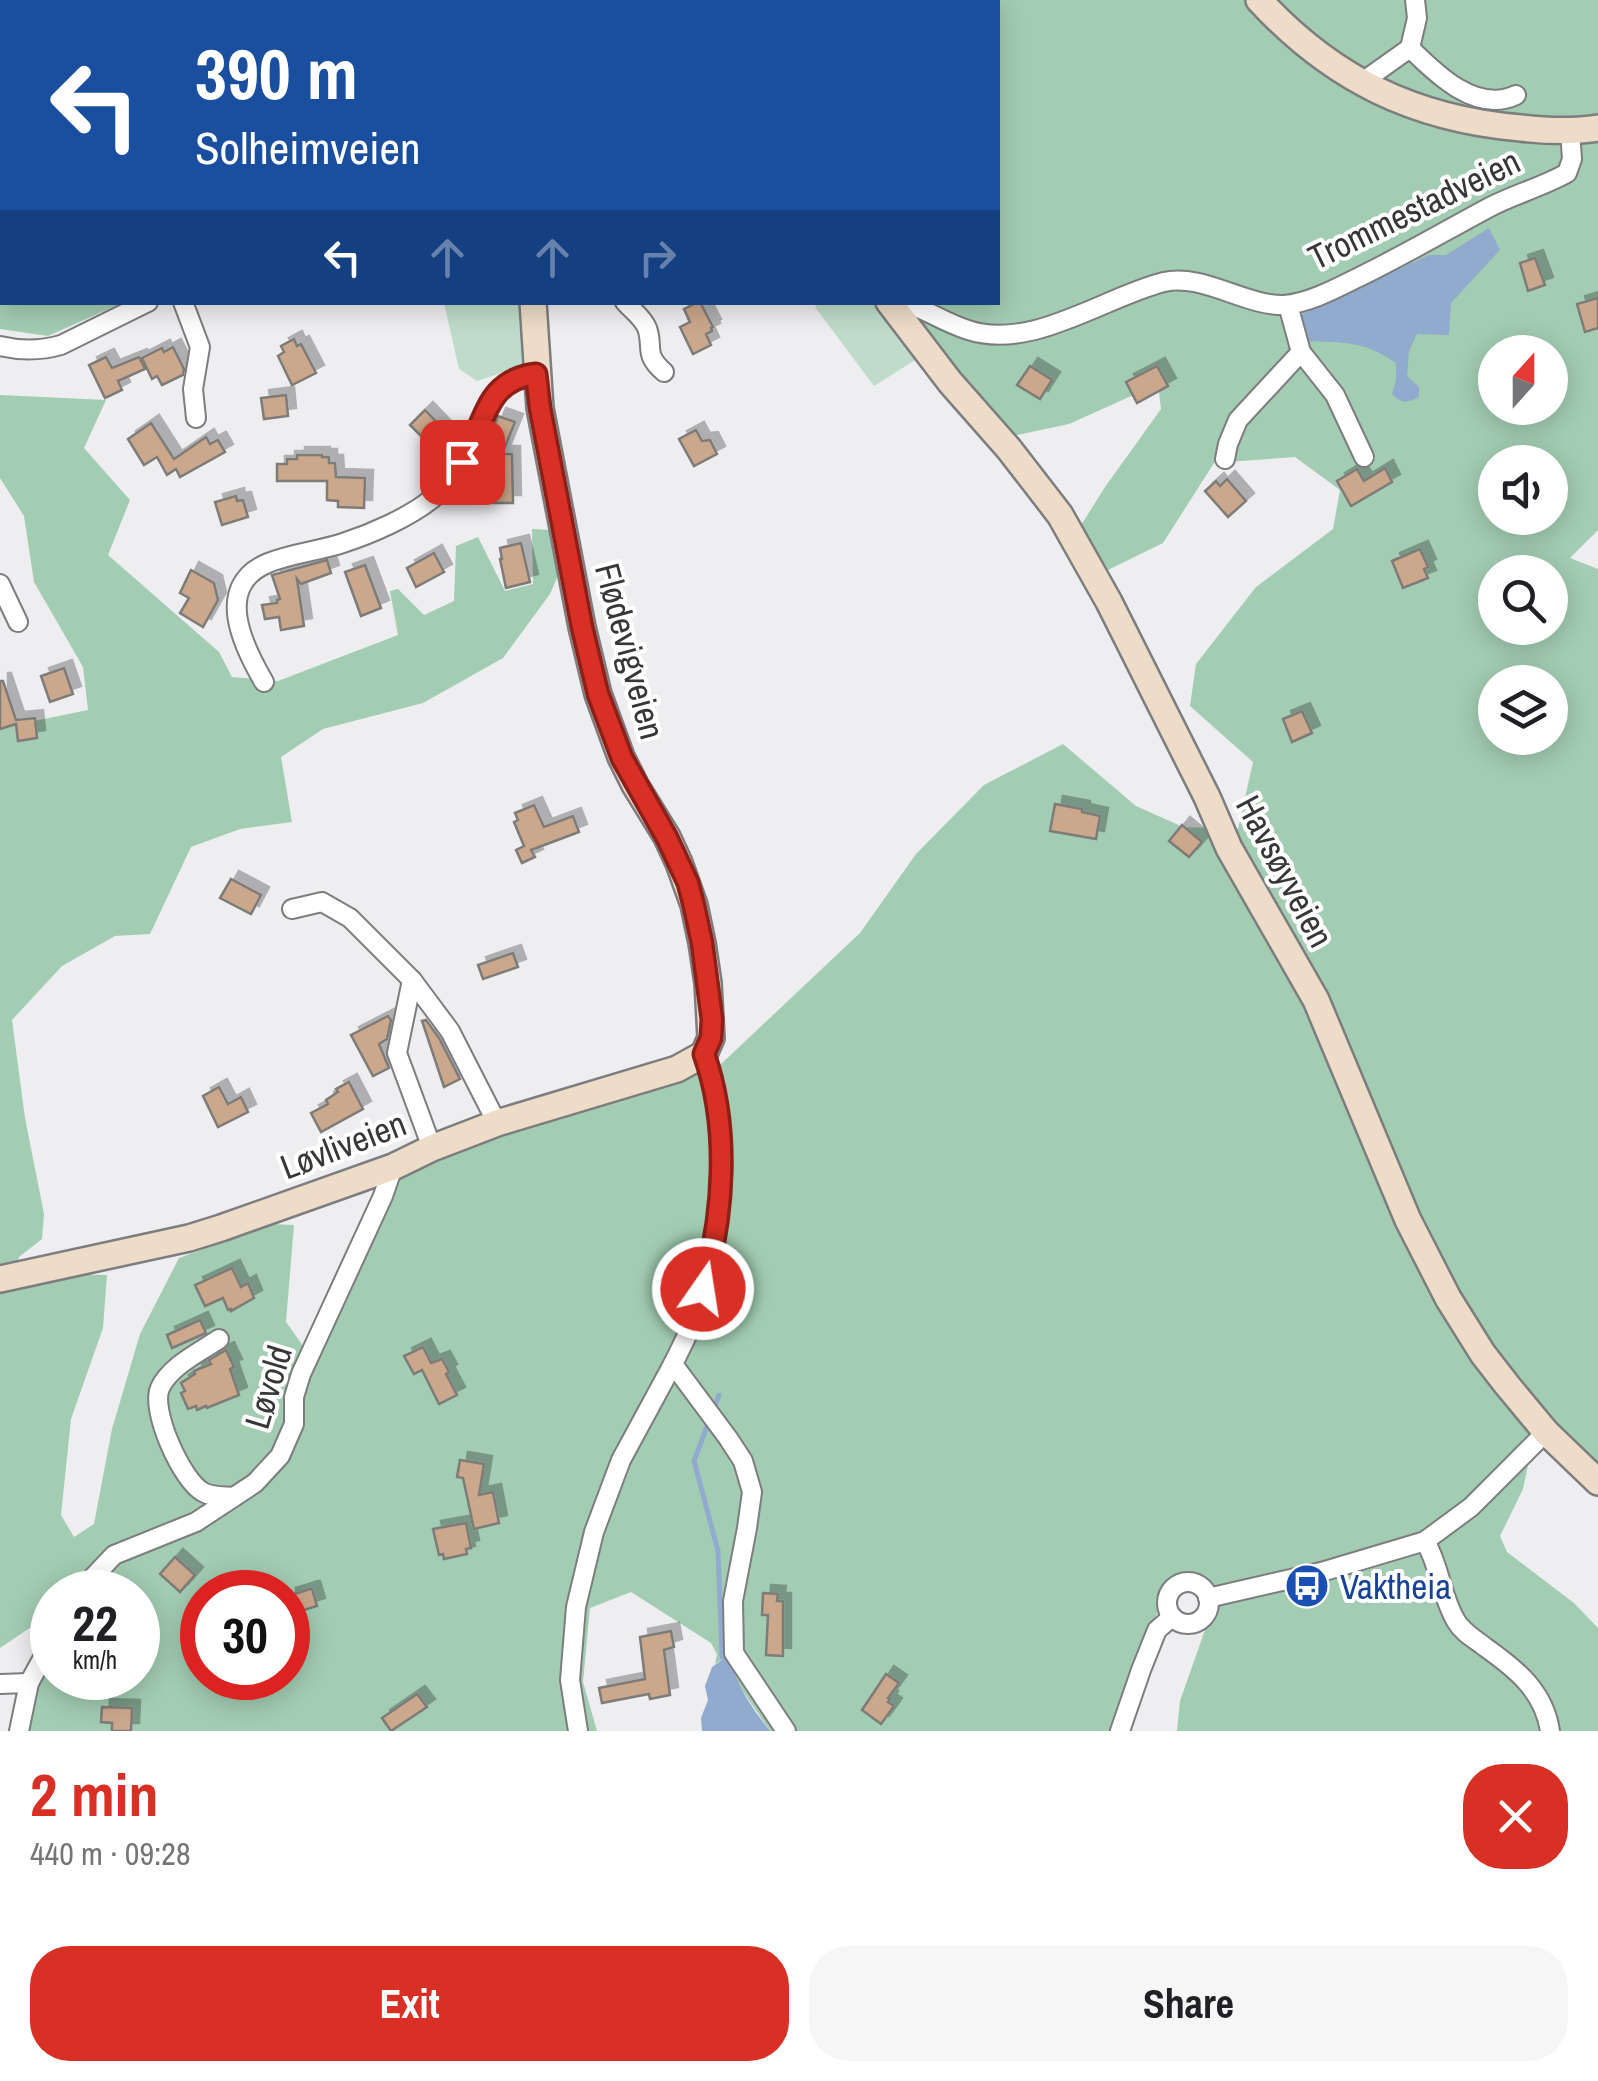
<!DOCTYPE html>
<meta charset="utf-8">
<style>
:root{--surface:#fff;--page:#f6f6f6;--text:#202124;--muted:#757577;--accent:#d93025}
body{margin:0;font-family:"Archivo Narrow",sans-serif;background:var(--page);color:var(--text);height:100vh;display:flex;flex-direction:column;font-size:38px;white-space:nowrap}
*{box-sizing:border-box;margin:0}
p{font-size:32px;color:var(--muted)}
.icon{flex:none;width:55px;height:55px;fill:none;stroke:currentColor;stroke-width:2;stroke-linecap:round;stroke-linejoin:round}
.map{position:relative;height:1731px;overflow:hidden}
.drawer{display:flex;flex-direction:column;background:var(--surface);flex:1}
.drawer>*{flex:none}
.hud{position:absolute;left:0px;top:0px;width:1000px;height:305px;box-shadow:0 5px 25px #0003;background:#1a4fa0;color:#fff;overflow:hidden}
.needle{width:65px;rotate:21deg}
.fabs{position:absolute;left:1478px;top:335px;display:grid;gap:20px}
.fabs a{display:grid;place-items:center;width:90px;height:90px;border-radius:50%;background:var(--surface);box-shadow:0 5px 25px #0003;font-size:50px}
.speed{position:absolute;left:30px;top:1570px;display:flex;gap:20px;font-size:50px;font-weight:700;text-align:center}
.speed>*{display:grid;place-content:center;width:130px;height:130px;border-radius:50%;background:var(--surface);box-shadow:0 5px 25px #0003;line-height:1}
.speed small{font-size:25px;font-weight:400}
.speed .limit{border:15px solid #d22;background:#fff;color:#111}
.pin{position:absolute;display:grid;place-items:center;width:85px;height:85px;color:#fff;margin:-42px;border-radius:20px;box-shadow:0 5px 15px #0006}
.me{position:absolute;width:110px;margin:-55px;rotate:13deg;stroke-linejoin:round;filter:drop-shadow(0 0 8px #0008)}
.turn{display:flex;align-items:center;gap:35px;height:210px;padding:0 30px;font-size:45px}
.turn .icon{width:130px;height:130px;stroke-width:2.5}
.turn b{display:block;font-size:70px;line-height:85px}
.lanes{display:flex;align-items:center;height:95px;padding:0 30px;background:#0003;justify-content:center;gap:50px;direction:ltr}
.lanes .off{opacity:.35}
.round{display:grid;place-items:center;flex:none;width:105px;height:105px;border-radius:40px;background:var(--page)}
.overview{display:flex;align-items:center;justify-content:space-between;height:170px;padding:0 30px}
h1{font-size:60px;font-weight:700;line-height:75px;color:var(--accent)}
.cta{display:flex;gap:20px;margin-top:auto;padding:20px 30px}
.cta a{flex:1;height:115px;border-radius:40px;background:var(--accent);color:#fff;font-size:40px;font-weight:700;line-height:115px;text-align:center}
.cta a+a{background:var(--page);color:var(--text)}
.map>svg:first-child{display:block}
</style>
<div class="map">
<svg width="1598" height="1731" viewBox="0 0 1598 1731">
<defs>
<filter id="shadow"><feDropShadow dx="8" dy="-8" stdDeviation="0" flood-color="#0004"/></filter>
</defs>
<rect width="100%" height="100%" fill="#eeeef1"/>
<g fill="#bedcc9">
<polygon points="818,302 908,303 931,350 874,386 815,307"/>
<polygon points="444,303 520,303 519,324 527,361 519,367 477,381 459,369"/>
</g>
<g fill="#a2cdb2" fill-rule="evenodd">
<polygon points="0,0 130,0 131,2 2,2 2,302 122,303 48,336 0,329"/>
<path d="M877 0H1598V530L1570 558 1598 569V1472L1535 1431 1523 1489 1500 1536 1507 1552 1574 1603 1598 1628V1731H1177L1180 1701 1212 1610 1203 1584 1162 1602 1126 1690 1114 1731H770L738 1684 722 1640V1660L715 1664 717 1654 711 1643 631 1592 590 1608 583 1682 597 1731H23L30 1692 52 1645V1678H138V1592H52V1613L0 1648V728L88 710 83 667 34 582 24 516 0 478V395L106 400 84 448 130 500 108 555 219 652 232 677 278 681 398 635 390 591 398 589 424 615 454 601 456 546 478 537 505 591 533 584 532 529 550 530 559 573 550 594 503 658 423 703 323 729 281 757 292 822 240 829 191 847 150 934 115 936 62 966 12 1020 25 1118 44 1214 42 1239 19 1257 13 1280 63 1274 107 1275 103 1328 71 1419 61 1515 74 1537 94 1524 112 1429 140 1334 179 1258 271 1224 294 1225 286 1322 306 1350 390 1172 628 1086 721 1064 860 933 916 854 984 785 1063 744 1136 806 1183 827 1238 829 1253 762 1190 706 1196 664 1256 587 1333 529 1340 490 1295 457 1214 463 1163 543 1108 570 1078 530 1105 487 1161 409 1158 384 1069 424 1008 437 933 351 908 303 998 302V2H875ZM1495 352H1550V408H1495ZM1495 462H1550V518H1495ZM1495 572H1550V628H1495ZM1495 682H1550V738H1495ZM202 1592H288V1678H202Z"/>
</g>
<g fill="#91abce">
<path d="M1489 228 1500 250 1451 303 1449 335 1417 334 1409 351 1407 376 1419 387V397C1408 403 1401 404 1392 394L1396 380V363C1362 340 1345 343 1306 341L1300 315 1429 255H1446Z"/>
<path d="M725 1636C731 1676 745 1699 770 1731H702L701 1718 708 1700 705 1686 712 1667 722 1660V1640Z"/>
</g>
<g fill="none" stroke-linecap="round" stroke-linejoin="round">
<g stroke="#91abce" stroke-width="5">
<polyline points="713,1411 719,1395"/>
<polyline points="709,1421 694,1461 718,1551 722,1657"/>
</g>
</g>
<g fill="#cba78b" stroke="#7d7b79" stroke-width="2.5" filter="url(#shadow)">
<polygon points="1535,258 1545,285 1528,291 1520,263"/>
<polygon points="1598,298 1598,328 1585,332 1577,304"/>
<polygon points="698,302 700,302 713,327 711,328 712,331 706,334 711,345 693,354 680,327 690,322 684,309"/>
<polygon points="294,339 297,346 301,344 316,373 292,385 278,356 284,352 281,346"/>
<polygon points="173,347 184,369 183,375 162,385 157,376 152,379 142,358 162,348 164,352"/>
<polygon points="106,357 112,368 139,357 145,369 118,381 122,390 105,398 89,365"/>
<polygon points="1030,366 1052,380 1040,399 1017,385"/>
<polygon points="1157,366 1168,386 1137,403 1126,382"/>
<polygon points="286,395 288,416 264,419 261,398"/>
<polygon points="425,410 446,432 431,446 410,425"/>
<polygon points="498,416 515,422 502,454 512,454 513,503 487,503 486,446"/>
<polygon points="151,423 174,459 206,437 210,444 218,440 225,452 180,477 176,469 167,475 157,457 144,465 128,439"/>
<polygon points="696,430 702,441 710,440 717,454 694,466 679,439"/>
<polygon points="297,455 322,455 322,457 329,457 329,463 335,463 336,477 365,478 364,508 338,507 338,501 327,500 327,481 277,481 277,464 287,464 287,459 297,459"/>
<polygon points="1385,468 1392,482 1351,506 1337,481 1357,469 1364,481"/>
<polygon points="1227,479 1246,501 1228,517 1205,491 1216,481 1220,486"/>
<polygon points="236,496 237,501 243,500 248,517 222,525 215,502"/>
<polygon points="521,543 530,582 506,588 500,559 502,559 500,548"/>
<polygon points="1420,549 1428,567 1424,569 1428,578 1403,588 1392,561"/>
<polygon points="434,553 444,572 416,587 407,568"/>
<polygon points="327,560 331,573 301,584 297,579 304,626 281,630 279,617 265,619 262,605 277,603 277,600 280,599 272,575"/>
<polygon points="365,565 381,608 361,616 345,572"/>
<polygon points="191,570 214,583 218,600 203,627 180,613 189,598 180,593"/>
<polygon points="64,668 73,694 50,702 41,676"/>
<polygon points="0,681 3,681 16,720 35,718 37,738 18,741 16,724 0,729"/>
<polygon points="1302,711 1312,733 1292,742 1283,719"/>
<polygon points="1055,804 1082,809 1082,812 1100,816 1096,839 1050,831"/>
<polygon points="534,805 544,827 573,816 579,832 531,850 535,857 522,863 516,850 524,846 514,822 518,820 515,813"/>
<polygon points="1182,825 1202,842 1189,857 1169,841"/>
<polygon points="231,879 261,895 251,914 220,898"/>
<polygon points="513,953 518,967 483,979 478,965"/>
<polygon points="388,1016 391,1020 387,1039 379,1044 389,1068 373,1076 351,1035"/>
<polygon points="426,1020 439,1038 460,1079 444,1087 422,1021"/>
<polygon points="349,1082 363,1109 321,1132 311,1113 328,1104 326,1100 338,1092 336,1089"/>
<polygon points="219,1087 228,1104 241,1097 248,1112 218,1127 203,1096"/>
<polygon points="232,1268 241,1287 248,1283 254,1298 231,1311 231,1309 228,1310 223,1298 205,1306 195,1285"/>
<polygon points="200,1320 206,1333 172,1348 167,1335"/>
<polygon points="423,1347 431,1363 442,1359 449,1372 446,1374 457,1395 439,1404 422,1370 414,1374 404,1356"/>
<polygon points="226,1350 234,1367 230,1369 239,1395 207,1408 206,1406 197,1410 196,1406 188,1409 181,1393 185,1391 181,1383 195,1374 194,1371 211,1364 209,1360"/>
<polygon points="460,1460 484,1464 479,1495 493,1492 499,1523 474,1529 463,1478 457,1477"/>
<polygon points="466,1523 471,1548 466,1549 467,1554 444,1559 443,1554 439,1555 433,1529"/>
<polygon points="175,1557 195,1575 180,1592 160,1574"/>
<polygon points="310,1589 312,1589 317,1606 288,1615 288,1596"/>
<polygon points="763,1593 778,1594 777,1601 783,1601 783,1656 766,1655 768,1615 762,1615"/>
<polygon points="671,1631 674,1647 664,1650 670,1695 650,1699 649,1694 602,1703 599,1688 645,1679 640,1637"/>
<polygon points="886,1674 899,1683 888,1698 890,1699 888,1702 894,1706 881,1724 862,1710"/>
<polygon points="417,1694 427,1707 391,1731 382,1718"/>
<polygon points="102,1707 132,1708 131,1731 112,1731 112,1723 101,1722"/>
</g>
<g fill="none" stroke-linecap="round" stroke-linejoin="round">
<defs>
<g id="minor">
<polyline points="122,0 124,2"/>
<polyline points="30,2 34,0"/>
<polyline points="0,24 2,22"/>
<path d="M1410 48C1435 73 1476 114 1516 95"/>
<polyline points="1365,84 1372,75 1410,48 1417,18 1415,0"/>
<polyline points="183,302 200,347 193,389 196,418"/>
<path d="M625 302C632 310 643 318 647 328 654 347 643 354 664 372"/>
<path d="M905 302C926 310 946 323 968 330 1032 351 1104 297 1164 282 1202 273 1245 306 1284 305 1308 303 1333 290 1355 279 1401 257 1445 231 1490 207 1515 194 1542 187 1567 173L1572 159 1570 131"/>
<polyline points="1288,305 1301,352 1335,395 1364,457"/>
<path d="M0 346C21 351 40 351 61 345L148 302"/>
<polyline points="1225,459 1228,444 1238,420 1301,352"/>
<polyline points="0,584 18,622"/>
<path d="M264 682C243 646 213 586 268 563 292 553 319 551 343 543 371 534 410 517 433 498 450 484 465 463 474 442 489 407 492 379 536 374"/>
<polyline points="292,909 322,902 350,918 412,980 450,1031 497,1123"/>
<polyline points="412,980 397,1053 432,1148"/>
<path d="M704 1054C731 1130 724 1247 693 1322 687 1336 680 1350 673 1364L728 1438 743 1461 752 1492 747 1528 733 1601 734 1653 786 1731"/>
<path d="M219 1339C200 1352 170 1366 160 1388 150 1410 182 1481 203 1492 211 1497 225 1496 234 1497"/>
<path d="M1425 1541C1440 1566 1441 1596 1456 1621 1463 1633 1475 1639 1485 1647 1516 1669 1544 1691 1550 1731"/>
<circle cx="1188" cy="1603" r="21"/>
<polyline points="79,1592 114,1555 196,1522 255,1483 280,1456 294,1424 294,1397 301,1374 383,1196 393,1167"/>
<polyline points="1208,1598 1321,1572 1425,1541 1471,1507 1546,1432"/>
<polyline points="0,1684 29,1683"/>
<polyline points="19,1731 29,1683 52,1641"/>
<polyline points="578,1731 570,1680 576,1607 594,1532 621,1460 673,1364"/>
<polyline points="1120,1731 1141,1670 1157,1630 1172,1617"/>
</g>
<g id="secondary">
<polyline points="556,0 558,2"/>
<path d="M1259 0C1332 79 1414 119 1521 128 1547 131 1573 132 1598 128"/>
<polyline points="615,2 619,0"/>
<polyline points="889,302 950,382 1009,449 1060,515 1109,602 1207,797 1229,848 1316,1000 1408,1220 1448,1298 1483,1354 1507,1385 1546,1432 1598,1482"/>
<polyline points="0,1279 189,1238 221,1228 393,1167 432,1148 497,1123 677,1069 704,1054 711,1038 708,983 702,943 694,905 679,863 667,837 635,785 621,757 598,694 582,627 540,408 533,302"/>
</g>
</defs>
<use href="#minor" stroke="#7d7d7f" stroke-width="22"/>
<use href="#secondary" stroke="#7d7d7f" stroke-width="30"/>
<use href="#minor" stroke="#fff" stroke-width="18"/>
<use href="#secondary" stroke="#ecdcc8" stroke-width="25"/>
</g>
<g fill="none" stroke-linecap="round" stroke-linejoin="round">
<defs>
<path id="route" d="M462 462C486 424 484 380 536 374L540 408 582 627 598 694 622 758 667 838 688 883 694 906 702 943 712 1019 711 1038 704 1054C730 1127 724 1215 703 1289"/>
</defs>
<use href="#route" stroke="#8d1f18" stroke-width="25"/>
<use href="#route" stroke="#d93025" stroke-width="18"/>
</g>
<defs>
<symbol id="bus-disc" viewBox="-11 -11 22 22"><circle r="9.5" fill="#1a4fb4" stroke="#fff"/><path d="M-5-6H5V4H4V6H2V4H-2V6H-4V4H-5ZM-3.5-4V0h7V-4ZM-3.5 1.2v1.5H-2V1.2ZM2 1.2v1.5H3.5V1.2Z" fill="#fff"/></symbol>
</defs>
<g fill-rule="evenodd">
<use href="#bus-disc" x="1282" y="1561" width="50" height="50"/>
</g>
<g text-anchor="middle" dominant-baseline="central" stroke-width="8" stroke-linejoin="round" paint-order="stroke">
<g font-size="35" fill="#373738" stroke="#fff">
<text transform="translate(1414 209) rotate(-26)">Trommestadveien</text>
<text transform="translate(630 651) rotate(75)">Flødevigveien</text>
<text transform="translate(1285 871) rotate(62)">Havsøyveien</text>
<text transform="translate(343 1145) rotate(-21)">Løvliveien</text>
<text transform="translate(268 1387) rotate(-73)">Løvold</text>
</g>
<g font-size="35" fill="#164399" stroke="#fff" text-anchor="start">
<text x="1340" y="1586">Vaktheia</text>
</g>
</g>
</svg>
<div class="fabs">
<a><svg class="needle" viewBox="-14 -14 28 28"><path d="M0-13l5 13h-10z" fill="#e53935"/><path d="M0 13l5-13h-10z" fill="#757577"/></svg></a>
<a><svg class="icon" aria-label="sound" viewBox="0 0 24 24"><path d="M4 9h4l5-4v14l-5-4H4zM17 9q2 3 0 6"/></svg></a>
<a><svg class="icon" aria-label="search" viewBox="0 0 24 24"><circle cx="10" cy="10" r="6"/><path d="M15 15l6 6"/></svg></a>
<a><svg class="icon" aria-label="layers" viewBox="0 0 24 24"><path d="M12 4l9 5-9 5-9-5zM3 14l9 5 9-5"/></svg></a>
</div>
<div class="speed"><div>22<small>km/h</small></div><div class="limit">30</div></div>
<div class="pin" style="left:462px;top:462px;background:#d93025"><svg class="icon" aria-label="arrive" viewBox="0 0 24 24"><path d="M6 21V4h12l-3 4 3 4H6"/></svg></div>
<svg class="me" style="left:703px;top:1289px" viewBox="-20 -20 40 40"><circle r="17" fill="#d93025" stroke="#fff" stroke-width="3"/><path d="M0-11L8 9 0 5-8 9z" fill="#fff"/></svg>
<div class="hud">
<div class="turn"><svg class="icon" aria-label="left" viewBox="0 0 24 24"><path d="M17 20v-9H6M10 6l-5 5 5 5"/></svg><div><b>390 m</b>Solheimveien</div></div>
<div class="lanes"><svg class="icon" aria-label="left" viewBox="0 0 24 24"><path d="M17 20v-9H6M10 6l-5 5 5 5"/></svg><svg class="icon off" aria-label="ahead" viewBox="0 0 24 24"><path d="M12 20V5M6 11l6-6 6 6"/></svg><svg class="icon off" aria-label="ahead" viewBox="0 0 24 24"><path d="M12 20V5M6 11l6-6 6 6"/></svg><svg class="icon off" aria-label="right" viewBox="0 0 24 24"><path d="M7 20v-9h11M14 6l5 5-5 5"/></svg></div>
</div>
</div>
<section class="drawer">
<div class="overview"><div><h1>2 min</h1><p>440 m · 09:28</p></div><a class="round" style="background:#d93025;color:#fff"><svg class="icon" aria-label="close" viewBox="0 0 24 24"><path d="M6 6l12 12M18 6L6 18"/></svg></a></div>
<div class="cta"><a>Exit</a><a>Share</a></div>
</section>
